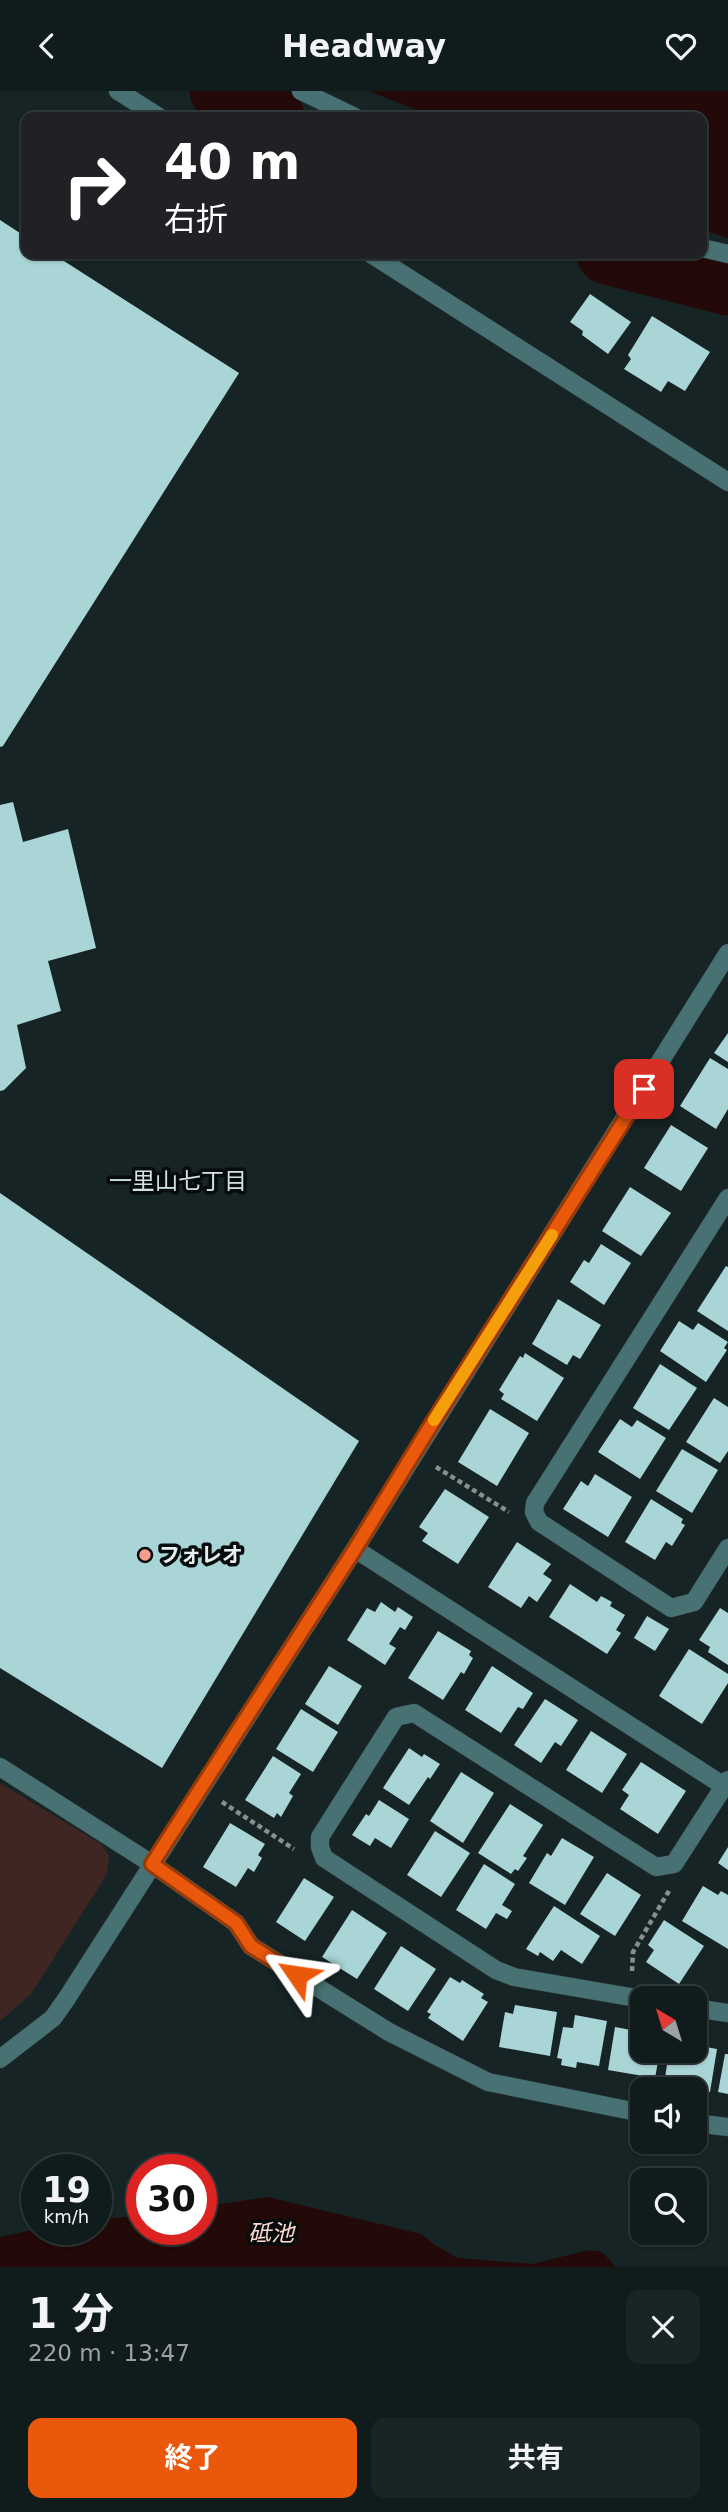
<!DOCTYPE html>
<html lang="ja">
<meta charset="utf-8">
<style>
:root{--surface:#101b1c;--page:#192425;--text:#f1f3f6;--muted:#9ca1a3;--line:#30393b;--accent:#ea580c}
body{margin:0;font-family:"DejaVu Sans","Noto Sans JP",sans-serif;background:var(--page);color:var(--text);height:100vh;display:flex;flex-direction:column;font-size:26px;white-space:nowrap}
*{box-sizing:border-box;margin:0}
p{font-size:23px;color:var(--muted)}
.icon{flex:none;width:38px;height:38px;fill:none;stroke:currentColor;stroke-width:2;stroke-linecap:round;stroke-linejoin:round}
.map{position:relative;height:2176px;overflow:hidden}
.side{display:flex;flex-direction:column;background:var(--surface);flex:1}
.side>*{flex:none}
.guide{position:absolute;left:21px;top:21px;width:686px;height:147px;border-radius:14px;box-shadow:0 2px 5px #0004,0 0 0 2px var(--line);background:#202124;color:#fff;overflow:hidden}
.needle{width:46px;rotate:322deg}
.controls{position:absolute;left:630px;top:1895px;display:grid;gap:14px}
.controls a{display:grid;place-items:center;width:77px;height:77px;border-radius:14px;background:var(--surface);box-shadow:0 2px 5px #0004,0 0 0 2px var(--line);font-size:35px}
.speed{position:absolute;left:21px;top:2063px;display:flex;gap:14px;font-size:35px;font-weight:700;text-align:center}
.speed>*{display:grid;place-content:center;width:91px;height:91px;border-radius:50%;background:var(--surface);box-shadow:0 2px 5px #0004,0 0 0 2px var(--line);line-height:1}
.speed small{font-size:18px;font-weight:400}
.speed .limit{border:10px solid #d22;background:#fff;color:#111}
.pin{position:absolute;display:grid;place-items:center;width:60px;height:60px;color:#fff;margin:-30px;border-radius:14px;box-shadow:0 4px 10px #0006}
.me{position:absolute;width:77px;margin:-38px;rotate:302deg;stroke-linejoin:round;filter:drop-shadow(0 0 5px #0008)}
.turn{display:flex;align-items:center;gap:24px;height:147px;padding:0 28px;font-size:32px}
.turn .icon{width:91px;height:91px;stroke-width:2.5}
.turn b{display:block;font-size:49px;line-height:60px}
.round{display:grid;place-items:center;flex:none;width:74px;height:74px;border-radius:14px;background:var(--page)}
.head{display:flex;align-items:center;justify-content:space-between;height:119px;padding:0 28px}
h1{font-size:42px;font-weight:700;line-height:52px}
.button{display:flex;gap:14px;margin-top:auto;padding:14px 28px}
.button a{flex:1;height:80px;border-radius:14px;background:var(--accent);color:#fff;font-size:28px;font-weight:700;line-height:80px;text-align:center}
.button a+a{background:var(--page);color:var(--text)}
header{display:flex;justify-content:space-between;align-items:center;height:91px;padding:0 28px;background:var(--surface);font-size:32px;font-weight:700}
.map>svg:first-child{display:block}
</style>
<header><svg class="icon" aria-label="back" viewBox="0 0 24 24"><path d="M15 5l-7 7 7 7"/></svg>Headway<svg class="icon" aria-label="heart" viewBox="0 0 24 24"><path d="M12 20l-8-8c-3-5 5-10 8-4 3-6 11-1 8 4z"/></svg></header>
<div class="map">
<svg width="728" height="2176" viewBox="0 0 728 2176">
<rect width="100%" height="100%" fill="#162425"/>
<polygon fill="#402622" points="0,1692 101,1753 109,1765 107,1783 31,1903 0,1930"/>
<g fill="#230907">
<polygon points="369,0 728,0 728,147 702,139 702,26 434,26"/>
<polygon points="268,2106 421,2143 435,2154 458,2167 533,2173 589,2159 602,2161 616,2176 0,2176 0,2146 37,2138 96,2138 96,2128 142,2125 142,2138 201,2138 201,2116"/>
</g>
<g fill="none" stroke-linecap="round" stroke-linejoin="round">
<g stroke="#230907" stroke-width="61">
<polyline points="220,0 274,26"/>
<polyline points="607,163 728,194"/>
</g>
</g>
<g fill="#aad5d7">
<polygon points="0,129 26,146 26,163 53,163 239,282 3,655 0,656"/>
<polygon points="590,203 631,231 608,263 582,244 583,240 570,231"/>
<polygon points="652,225 710,261 685,300 668,290 661,301 624,278 631,268 628,264"/>
<polygon points="13,711 23,751 68,738 96,857 48,870 61,920 17,934 26,977 4,999 0,1000 0,714"/>
<polygon points="728,942 728,971 714,962"/>
<polygon points="710,967 728,978 728,1018 716,1038 680,1015"/>
<polygon points="671,1034 708,1057 681,1100 644,1077"/>
<polygon points="630,1096 671,1122 641,1165 602,1140"/>
<polygon points="0,1102 359,1350 162,1677 0,1577"/>
<polygon points="601,1153 631,1172 604,1214 570,1191 584,1169 589,1172"/>
<polygon points="726,1175 728,1176 728,1240 697,1220"/>
<polygon points="558,1208 601,1234 580,1268 573,1264 567,1274 532,1253"/>
<polygon points="679,1230 693,1239 698,1232 728,1251 724,1257 727,1259 706,1291 660,1260"/>
<polygon points="525,1262 564,1287 537,1330 501,1308 504,1303 499,1299 520,1265 523,1267"/>
<polygon points="660,1273 697,1297 669,1339 633,1317"/>
<polygon points="714,1307 728,1316 728,1360 720,1372 686,1351"/>
<polygon points="490,1318 529,1342 497,1395 458,1371"/>
<polygon points="620,1328 632,1336 637,1329 666,1347 640,1388 598,1361"/>
<polygon points="682,1358 718,1379 692,1422 656,1400"/>
<polygon points="595,1383 632,1406 608,1446 563,1418 581,1390 588,1395"/>
<polygon points="445,1398 489,1426 458,1473 422,1450 428,1442 419,1436"/>
<polygon points="651,1408 683,1428 681,1432 685,1434 672,1455 666,1451 655,1469 625,1451"/>
<polygon points="517,1451 551,1473 543,1483 552,1489 537,1511 529,1505 521,1517 488,1496"/>
<polygon points="570,1493 597,1511 601,1505 612,1511 610,1515 625,1524 616,1539 621,1542 607,1563 549,1526"/>
<polygon points="381,1511 395,1521 398,1516 413,1526 405,1539 400,1536 389,1553 396,1557 385,1574 347,1549 367,1517 375,1521"/>
<polygon points="720,1517 728,1522 728,1574 708,1561 710,1556 699,1549"/>
<polygon points="647,1525 669,1538 655,1560 634,1547"/>
<polygon points="438,1540 471,1560 469,1564 473,1567 464,1583 461,1581 443,1609 408,1587"/>
<polygon points="689,1558 728,1583 728,1592 702,1633 659,1605"/>
<polygon points="329,1575 362,1595 338,1634 305,1613"/>
<polygon points="492,1575 533,1602 523,1618 518,1616 501,1642 465,1619"/>
<polygon points="545,1608 578,1629 561,1655 555,1651 541,1672 514,1654"/>
<polygon points="301,1618 338,1641 313,1681 276,1658"/>
<polygon points="591,1640 627,1663 602,1702 566,1679"/>
<polygon points="409,1657 422,1666 424,1663 440,1673 430,1688 428,1686 409,1714 383,1697"/>
<polygon points="273,1665 301,1683 289,1702 293,1705 281,1726 277,1722 274,1727 245,1709"/>
<polygon points="641,1671 686,1700 658,1743 620,1718 629,1704 622,1699"/>
<polygon points="461,1681 494,1702 463,1752 430,1730"/>
<polygon points="379,1709 409,1728 391,1757 375,1747 370,1755 352,1744 366,1723 369,1725"/>
<polygon points="510,1713 543,1734 523,1765 527,1767 518,1780 515,1778 511,1783 478,1762"/>
<polygon points="230,1732 265,1753 258,1764 262,1767 254,1781 248,1777 236,1796 203,1776"/>
<polygon points="435,1740 470,1762 441,1806 407,1784"/>
<polygon points="562,1747 594,1766 565,1814 529,1792 547,1762 551,1765"/>
<polygon points="728,1756 728,1779 718,1772"/>
<polygon points="484,1773 515,1793 502,1814 512,1820 507,1828 496,1822 486,1838 456,1819"/>
<polygon points="607,1782 641,1804 615,1845 580,1823"/>
<polygon points="304,1787 334,1806 305,1850 276,1831"/>
<polygon points="703,1795 718,1804 721,1800 728,1804 728,1858 682,1830"/>
<polygon points="554,1815 600,1845 582,1873 561,1859 553,1870 540,1861 538,1865 526,1858"/>
<polygon points="352,1819 387,1842 357,1888 322,1866"/>
<polygon points="664,1829 704,1855 679,1893 646,1871 654,1859 648,1854"/>
<polygon points="401,1855 436,1878 408,1920 374,1898"/>
<polygon points="450,1886 460,1892 462,1889 484,1903 481,1907 488,1911 463,1950 428,1927 431,1923 427,1921"/>
<polygon points="515,1914 557,1921 550,1965 499,1956 505,1921 513,1923"/>
<polygon points="575,1924 607,1930 599,1975 577,1971 576,1977 561,1974 562,1968 557,1967 563,1936 573,1937"/>
<polygon points="615,1936 642,1941 642,1960 660,1960 655,1987 608,1979"/>
<polygon points="695,1954 717,1958 710,2001 664,1994 669,1960 695,1960"/>
<polygon points="725,1963 728,1963 728,2003 718,2001"/>
</g>
<g fill="none" stroke-linecap="round" stroke-linejoin="round">
<defs>
<g id="minor">
<polyline points="118,0 159,26"/>
<polyline points="301,0 355,26"/>
<polyline points="702,157 728,163"/>
<polyline points="371,163 728,391"/>
<polyline points="728,1107 535,1412 534,1421 539,1431 671,1517 694,1511 728,1457"/>
<polyline points="355,1458 724,1695"/>
<polyline points="0,1676 152,1773 236,1832 251,1855 389,1941 488,1991 642,2022"/>
<polyline points="642,1908 514,1886 496,1879 324,1767 320,1756 320,1746 396,1626 414,1622 656,1776 674,1773 728,1689"/>
<polyline points="695,1917 728,1922"/>
<polyline points="0,1968 53,1927 67,1907 355,1458 728,862"/>
<polyline points="695,2032 728,2036"/>
</g>
</defs>
<use href="#minor" stroke="#334041" stroke-width="19"/>
<g stroke="#859091" stroke-width="4.5" stroke-dasharray="5 3.5" stroke-linecap="butt">
<polyline points="436,1376 509,1421"/>
<polyline points="222,1711 294,1758"/>
<polyline points="632,1880 633,1861 670,1798"/>
</g>
<use href="#minor" stroke="#477173" stroke-width="18"/>
</g>
<g fill="none" stroke-linecap="round" stroke-linejoin="round">
<defs>
<polyline id="route" points="297,1884 251,1855 236,1832 152,1773 355,1458 428,1339 644,998"/>
</defs>
<use href="#route" stroke="#983908" stroke-width="18"/>
<use href="#route" stroke="#ea580c" stroke-width="12"/>
<polyline stroke="#f59e0b" stroke-width="12" points="434,1329 552,1144"/>
</g>
<circle fill="#f59d8f" stroke="#060c0c" stroke-width="2.5" cx="145" cy="1464" r="7"/>
<g text-anchor="middle" dominant-baseline="central" stroke-width="7" stroke-linejoin="round" paint-order="stroke">
<g font-size="21" font-weight="bold" fill="#e6efef" stroke="#060c0c" text-anchor="start">
<text x="159" y="1464">フォレオ</text>
</g>
<g font-size="23" fill="#d0e2e3" stroke="#060c0c">
<text x="178" y="1090">一里山七丁目</text>
</g>
<g font-size="23" font-style="italic" fill="#fed7d1" stroke="#060c0c">
<text x="271" y="2142">砥池</text>
</g>
</g>
</svg>
<div class="controls">
<a><svg class="needle" viewBox="-14 -14 28 28"><path d="M0-13l5 13h-10z" fill="#e53935"/><path d="M0 13l5-13h-10z" fill="#9ca1a3"/></svg></a>
<a><svg class="icon" aria-label="sound" viewBox="0 0 24 24"><path d="M4 9h4l5-4v14l-5-4H4zM17 9q2 3 0 6"/></svg></a>
<a><svg class="icon" aria-label="search" viewBox="0 0 24 24"><circle cx="10" cy="10" r="6"/><path d="M15 15l6 6"/></svg></a>
</div>
<div class="speed"><div>19<small>km/h</small></div><div class="limit">30</div></div>
<div class="pin" style="left:644px;top:998px;background:#d93025"><svg class="icon" aria-label="arrive" viewBox="0 0 24 24"><path d="M6 21V4h12l-3 4 3 4H6"/></svg></div>
<svg class="me" style="left:297px;top:1884px" viewBox="-20 -20 40 40"><path d="M0-17L14 15 0 8-14 15z" fill="#ea580c" stroke="#fff" stroke-width="4"/></svg>
<div class="guide">
<div class="turn"><svg class="icon" aria-label="right" viewBox="0 0 24 24"><path d="M7 20v-9h11M14 6l5 5-5 5"/></svg><div><b>40 m</b>右折</div></div>
</div>
</div>
<section class="side">
<div class="head"><div><h1>1 分</h1><p>220 m · 13:47</p></div><a class="round"><svg class="icon" aria-label="close" viewBox="0 0 24 24"><path d="M6 6l12 12M18 6L6 18"/></svg></a></div>
<div class="button"><a>終了</a><a>共有</a></div>
</section>
